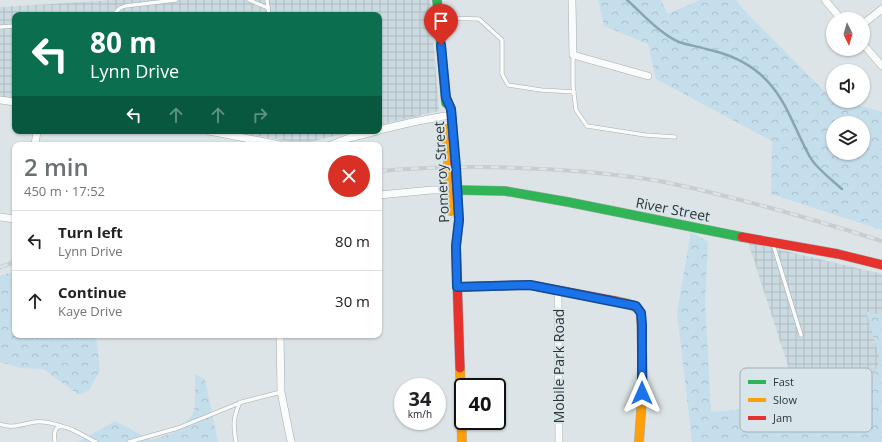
<!DOCTYPE html>
<meta charset="utf-8">
<style>
:root{--surface:#fff;--page:#f2f2f2;--text:#202124;--muted:#757577;--line:#e0e0e0;--accent:#6c7274}
body{margin:0;font-family:"Open Sans",sans-serif;background:var(--page);color:var(--text);height:100vh;display:flex;flex-direction:column;font-size:15px;white-space:nowrap}
*{box-sizing:border-box;margin:0}
p{font-size:13px;color:var(--muted)}
.icon{flex:none;width:22px;height:22px;fill:none;stroke:currentColor;stroke-width:2;stroke-linecap:round;stroke-linejoin:round}
.map{position:relative;flex:1;overflow:hidden}
.details{position:absolute;left:12px;top:142px;width:370px;height:196px;display:flex;flex-direction:column;background:var(--surface);border-radius:8px;box-shadow:0 1px 3px #0004}
.details>*{flex:none}
.banner{position:absolute;left:12px;top:12px;width:370px;height:122px;border-radius:8px;box-shadow:0 1px 3px #0004;background:#0b6e4f;color:#fff;overflow:hidden}
.needle{width:26px;rotate:175deg}
.controls{position:absolute;left:826px;top:12px;display:grid;gap:8px}
.controls a{display:grid;place-items:center;width:44px;height:44px;border-radius:50%;background:var(--surface);box-shadow:0 1px 3px #0004;font-size:20px}
.speed{position:absolute;left:394px;top:378px;display:flex;gap:8px;font-size:20px;font-weight:700;text-align:center}
.speed>*{display:grid;place-content:center;width:52px;height:52px;border-radius:50%;background:var(--surface);box-shadow:0 1px 3px #0004;line-height:1}
.speed small{font-size:10px;font-weight:400}
.speed .limit{border:2px solid #111;border-radius:6px;background:#fff;color:#111}
.pin{position:absolute;display:grid;place-items:center;width:34px;height:34px;color:#fff;margin:-41px -17px;border-radius:50% 50% 50% 0;rotate:-45deg;box-shadow:0 0 4px #0007}
.pin .icon{rotate:45deg}
.me{position:absolute;width:44px;margin:-22px;rotate:0deg;stroke-linejoin:round;filter:drop-shadow(0 0 3px #0008)}
.turn{display:flex;align-items:center;gap:14px;height:84px;padding:0 12px;font-size:18px}
.turn .icon{width:52px;height:52px;stroke-width:2.5}
.turn b{display:block;font-size:28px;line-height:34px}
.lanes{display:flex;align-items:center;height:38px;padding:0 12px;background:#0003;justify-content:center;gap:20px;direction:ltr}
.lanes .off{opacity:.35}
.round{display:grid;place-items:center;flex:none;width:42px;height:42px;border-radius:21px;background:var(--page)}
.headline{display:flex;align-items:center;justify-content:space-between;height:68px;padding:0 12px}
h1{font-size:24px;font-weight:600;line-height:30px;color:var(--accent)}
ul{padding:0;list-style:none}
li{display:flex;align-items:center;gap:12px;height:60px;padding:0 12px;border-top:1px solid var(--line)}
li div{flex:1}
li b{display:block;font-size:15px}
li em{font-style:normal}
.map>svg:first-child{display:block}
</style>
<div class="map">
<svg width="882" height="442" viewBox="0 0 882 442">
<defs>
<pattern id="industrial-grid" width="8" height="8" patternUnits="userSpaceOnUse"><rect width="8" height="8" fill="#cbdae1"/><path d="M0 4h8M4 0v8" fill="none" stroke="#afbcc2"/></pattern>
<pattern id="forest-crowns" width="20" height="18" patternUnits="userSpaceOnUse"><rect width="20" height="18" fill="#c5deeb"/><path d="M2 6a3 3 0 1 1 6 0M12 15a3 3 0 1 1 6 0" fill="none" stroke="#aabfca"/></pattern>
</defs>
<rect width="100%" height="100%" fill="#dce4e7"/>
<g fill="url(#industrial-grid)">
<polygon points="115,0 430,0 439,111 379,125 379,15 15,15 15,99 0,97 0,7"/>
<polygon points="234,131 356,131 301,144"/>
<polygon points="748,242 882,274 882,383 799,400"/>
</g>
<g fill="url(#forest-crowns)" fill-rule="evenodd">
<path d="M598 0H661L668 14 700 0H736L743 9 830 97 833 98V101H844L882 112V230L771 194 772 141 656 79 648 44 604 26ZM833 123H863V153H833Z"/>
<polygon points="691,232 708,242 705,302 711,412 809,404 863,395 880,360 866,311 882,315 882,442 692,442 677,312"/>
<polygon points="15,271 15,335 96,335 100,370 89,390 79,395 43,369 22,368 0,362 0,276"/>
<polygon points="195,374 205,379 218,442 78,442 115,421 151,440 173,433 191,417 195,407"/>
</g>
<g fill="none" stroke-linecap="round" stroke-linejoin="round">
<path stroke="#88a5b3" stroke-width="2.5" d="M627 0C642 13 660 34 679 42 687 45 697 46 706 49 725 53 745 61 760 74 787 98 793 127 810 157 816 168 832 180 842 189"/>
<defs>
<g id="lane">
<polyline points="249,0 268,8"/>
<polyline points="267,0 269,15"/>
<polyline points="113,15 120,8 125,6 176,0"/>
<polyline points="440,18 479,19 502,40 502,74 508,85 541,90 574,92"/>
<polyline points="0,27 15,26"/>
<polyline points="573,55 573,86 576,110 587,126 645,135 675,137"/>
<polyline points="773,244 801,335"/>
<path d="M0 424C12 429 22 424 35 422 44 421 52 423 61 426"/>
<path d="M55 442C50 410 83 437 96 442"/>
<polyline points="129,442 178,428 242,402 281,392"/>
<path d="M236 442C233 425 233 418 240 402"/>
</g>
<g id="street">
<polyline points="572,0 573,55 648,76"/>
<polyline points="825,0 841,19"/>
<polyline points="863,24 882,9"/>
<polyline points="863,44 882,66"/>
<polyline points="0,100 15,102"/>
<polyline points="379,130 413,122 445,116"/>
<polyline points="209,131 280,145"/>
<polyline points="35,145 37,131"/>
<polyline points="331,145 349,138 377,131"/>
<polyline points="379,195 432,190 450,190"/>
<polyline points="0,217 15,219"/>
<polyline points="558,290 559,442"/>
<polyline points="280,335 281,392 291,442"/>
</g>
<g id="fast">
<polyline points="437,0 446,103"/>
<polyline points="457,190 505,191 568,202 742,237"/>
</g>
<g id="slow">
<polyline points="446,129 451,211"/>
<path d="M615 301C625 303 635 303 641 313L643 383 639 442"/>
<polyline points="460,368 462,442"/>
</g>
<g id="jam">
<polyline points="446,97 451,109 459,220 456,246 460,368"/>
<polyline points="742,237 838,254 882,265"/>
<polyline points="457,287 530,285 615,301"/>
</g>
</defs>
<use href="#lane" stroke="#a6acae" stroke-width="4.5"/>
<use href="#street" stroke="#a6acae" stroke-width="8"/>
<use href="#fast" stroke="#a6acae" stroke-width="10"/>
<use href="#slow" stroke="#a6acae" stroke-width="10"/>
<use href="#jam" stroke="#a6acae" stroke-width="10"/>
<use href="#lane" stroke="#fafbfb" stroke-width="3.5"/>
<use href="#street" stroke="#fafbfb" stroke-width="7"/>
<use href="#fast" stroke="#30b455" stroke-width="9"/>
<use href="#slow" stroke="#ff9f0a" stroke-width="9"/>
<use href="#jam" stroke="#e5322d" stroke-width="9"/>
<defs>
<g id="rail">
<path d="M379 171C449 165 518 166 588 172 615 175 642 177 669 183 740 198 812 219 882 241"/>
<polyline points="0,267 15,262"/>
</g>
</defs>
<use href="#rail" stroke="#cacccd" stroke-width="4"/>
<use href="#rail" stroke="#d8e5eb" stroke-width="2.5" stroke-dasharray="8" stroke-linecap="butt"/>
</g>
<g fill="none" stroke-linecap="round" stroke-linejoin="round">
<defs>
<polyline id="route" points="441,45 446,98 451,109 456,167 459,220 456,246 457,287 530,285 636,306 641,313 642,325 642,393"/>
</defs>
<use href="#route" stroke="#114b97" stroke-width="10"/>
<use href="#route" stroke="#1a73e8" stroke-width="7"/>
</g>
<g text-anchor="middle" dominant-baseline="central" stroke-width="3.5" stroke-linejoin="round" paint-order="stroke">
<g font-size="14" fill="#2f3436" stroke="#d8e5eb">
<text transform="translate(441 172) rotate(-93)">Pomeroy Street</text>
<text transform="translate(673 209) rotate(11)">River Street</text>
<text transform="translate(558 366) rotate(-90)">Mobile Park Road</text>
</g>
</g>
<rect x="740" y="368" width="132" height="64" rx="6" fill="#d8e5eb" stroke="#a5b0b5" stroke-width="1"/>
<rect x="748" y="380" width="18" height="4" fill="#30b455"/>
<rect x="748" y="398" width="18" height="4" fill="#ff9f0a"/>
<rect x="748" y="416" width="18" height="4" fill="#e5322d"/>
<g font-size="11" fill="#2f3436">
<text x="773" y="386">Fast</text>
<text x="773" y="404">Slow</text>
<text x="773" y="422">Jam</text>
</g>
</svg>
<div class="controls">
<a><svg class="needle" viewBox="-14 -14 28 28"><path d="M0-13l5 13h-10z" fill="#e53935"/><path d="M0 13l5-13h-10z" fill="#757577"/></svg></a>
<a><svg class="icon" aria-label="sound" viewBox="0 0 24 24"><path d="M4 9h4l5-4v14l-5-4H4zM17 9q2 3 0 6"/></svg></a>
<a><svg class="icon" aria-label="layers" viewBox="0 0 24 24"><path d="M12 4l9 5-9 5-9-5zM3 14l9 5 9-5"/></svg></a>
</div>
<div class="speed"><div>34<small>km/h</small></div><div class="limit">40</div></div>
<div class="pin" style="left:441px;top:45px;background:#d93025"><svg class="icon" aria-label="arrive" viewBox="0 0 24 24"><path d="M6 21V4h12l-3 4 3 4H6"/></svg></div>
<svg class="me" style="left:642px;top:393px" viewBox="-20 -20 40 40"><path d="M0-17L14 15 0 8-14 15z" fill="#1a73e8" stroke="#fff" stroke-width="4"/></svg>
<div class="banner">
<div class="turn"><svg class="icon" aria-label="left" viewBox="0 0 24 24"><path d="M17 20v-9H6M10 6l-5 5 5 5"/></svg><div><b>80 m</b>Lynn Drive</div></div>
<div class="lanes"><svg class="icon" aria-label="left" viewBox="0 0 24 24"><path d="M17 20v-9H6M10 6l-5 5 5 5"/></svg><svg class="icon off" aria-label="ahead" viewBox="0 0 24 24"><path d="M12 20V5M6 11l6-6 6 6"/></svg><svg class="icon off" aria-label="ahead" viewBox="0 0 24 24"><path d="M12 20V5M6 11l6-6 6 6"/></svg><svg class="icon off" aria-label="right" viewBox="0 0 24 24"><path d="M7 20v-9h11M14 6l5 5-5 5"/></svg></div>
</div>
<section class="details">
<div class="headline"><div><h1>2 min</h1><p>450 m · 17:52</p></div><a class="round" style="background:#d93025;color:#fff"><svg class="icon" aria-label="close" viewBox="0 0 24 24"><path d="M6 6l12 12M18 6L6 18"/></svg></a></div>
<ul>
<li><svg class="icon" aria-label="left" viewBox="0 0 24 24"><path d="M17 20v-9H6M10 6l-5 5 5 5"/></svg><div><b>Turn left</b><p>Lynn Drive</p></div><em>80 m</em></li>
<li><svg class="icon" aria-label="ahead" viewBox="0 0 24 24"><path d="M12 20V5M6 11l6-6 6 6"/></svg><div><b>Continue</b><p>Kaye Drive</p></div><em>30 m</em></li>
</ul>
</section>
</div>
